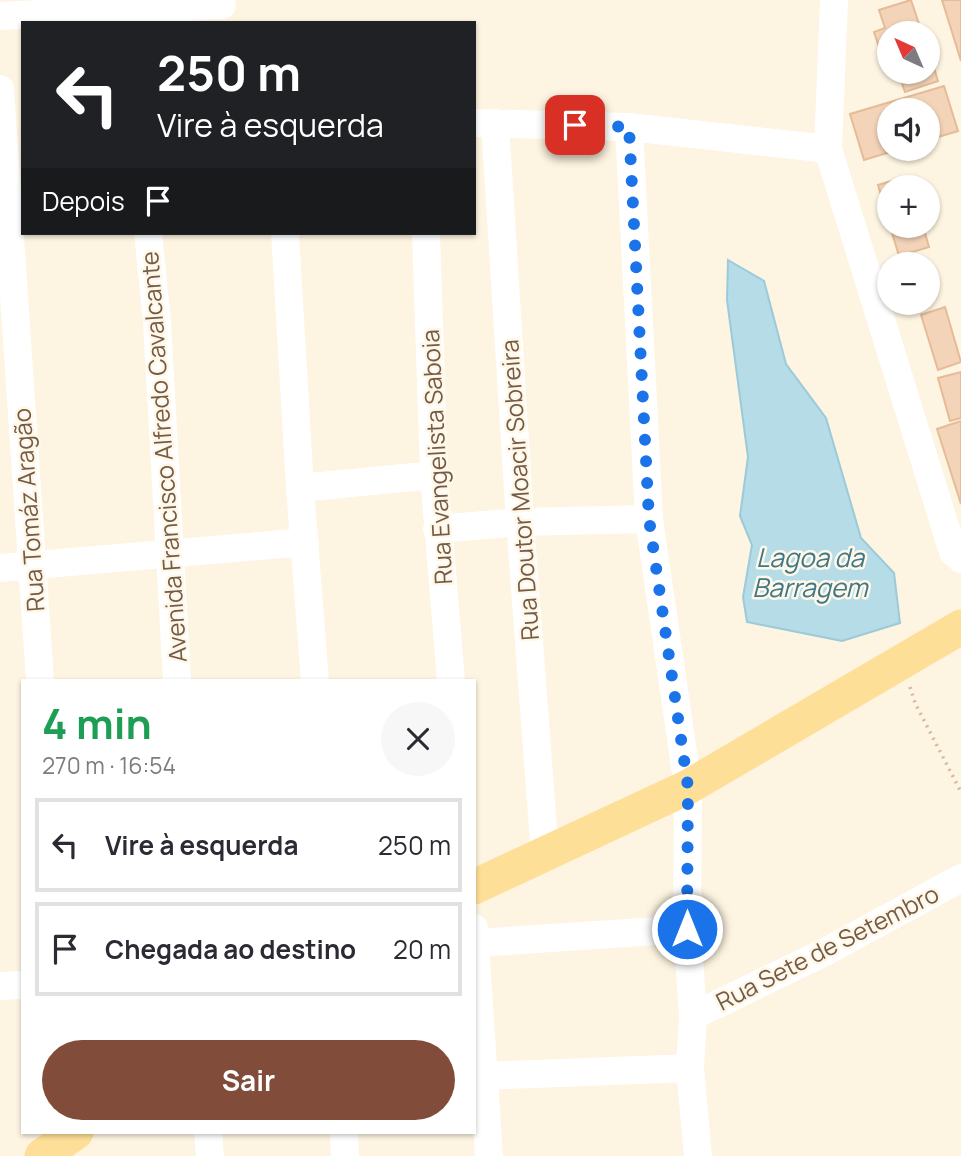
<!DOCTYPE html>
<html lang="pt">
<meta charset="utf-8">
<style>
:root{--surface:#fff;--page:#f7f7f7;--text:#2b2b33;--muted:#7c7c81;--line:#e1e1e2;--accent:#814c39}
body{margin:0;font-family:Manrope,sans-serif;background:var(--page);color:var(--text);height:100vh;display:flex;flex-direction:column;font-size:26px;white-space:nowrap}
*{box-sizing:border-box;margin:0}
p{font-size:23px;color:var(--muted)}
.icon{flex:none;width:38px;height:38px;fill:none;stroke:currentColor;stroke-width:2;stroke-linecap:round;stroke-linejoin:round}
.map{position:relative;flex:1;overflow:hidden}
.panel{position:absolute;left:21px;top:679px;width:455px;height:455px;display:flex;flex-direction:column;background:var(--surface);border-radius:0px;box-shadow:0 2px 5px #0004}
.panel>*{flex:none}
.banner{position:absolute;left:21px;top:21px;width:455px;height:214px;border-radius:0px;box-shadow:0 2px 5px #0004;background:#202124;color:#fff;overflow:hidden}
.needle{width:46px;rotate:316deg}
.buttons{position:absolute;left:877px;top:21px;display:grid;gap:14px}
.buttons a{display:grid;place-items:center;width:63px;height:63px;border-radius:50%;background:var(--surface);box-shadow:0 2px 5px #0004;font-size:35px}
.pin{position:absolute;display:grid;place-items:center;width:60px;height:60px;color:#fff;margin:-30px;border-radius:14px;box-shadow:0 4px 10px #0006}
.me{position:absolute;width:77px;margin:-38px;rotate:0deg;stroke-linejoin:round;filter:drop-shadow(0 0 5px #0008)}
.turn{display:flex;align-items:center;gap:24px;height:147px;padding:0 21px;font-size:32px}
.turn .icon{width:91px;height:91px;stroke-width:2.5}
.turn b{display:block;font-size:49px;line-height:60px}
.then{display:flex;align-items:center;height:66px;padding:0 21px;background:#0003;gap:14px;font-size:26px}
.round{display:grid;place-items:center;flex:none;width:74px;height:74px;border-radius:37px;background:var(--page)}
.summary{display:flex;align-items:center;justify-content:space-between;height:119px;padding:0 21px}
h1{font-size:42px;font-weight:700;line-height:52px;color:#1e9e55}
.cta{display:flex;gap:14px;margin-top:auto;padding:14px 21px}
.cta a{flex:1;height:80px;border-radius:42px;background:var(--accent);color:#fff;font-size:28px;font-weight:700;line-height:80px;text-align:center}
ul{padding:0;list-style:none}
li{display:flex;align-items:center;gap:21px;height:94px;margin:0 14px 10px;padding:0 7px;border:4px solid var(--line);border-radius:0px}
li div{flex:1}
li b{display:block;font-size:26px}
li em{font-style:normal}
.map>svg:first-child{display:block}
</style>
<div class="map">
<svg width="961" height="1156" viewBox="0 0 961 1156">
<rect width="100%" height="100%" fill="#fdf4e1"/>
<polygon fill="#b5dce7" stroke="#9bcad9" stroke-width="2" points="728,260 764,281 786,364 826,418 861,538 894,573 900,623 842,641 747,622 743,597 752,545 740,516 748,457 727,300"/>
<g fill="#f3d4b8" stroke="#e6bb97" stroke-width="2">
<polygon points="911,0 922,33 889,33 889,54 882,56 874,32 885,28 879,10"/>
<polygon points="942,0 961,0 961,61"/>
<polygon points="928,48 938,81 905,92 898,72 928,72"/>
<polygon points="944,86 958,131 928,140 928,110 889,110 889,149 900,149 864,160 850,114"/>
<polygon points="908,176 911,187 889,187 889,223 878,185"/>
<polygon points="890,226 923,226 929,247 899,256"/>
<polygon points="945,307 961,362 938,370 921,315"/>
<polygon points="961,372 961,418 950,421 938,378"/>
<polygon points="961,421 961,504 937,429"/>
</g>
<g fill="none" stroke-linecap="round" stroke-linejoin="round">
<polyline stroke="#d8b79b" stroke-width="3.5" stroke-dasharray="2 5" stroke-linecap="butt" points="910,687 915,703 961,792"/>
<g stroke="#fff" stroke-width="28">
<polyline points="834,0 828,149 953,552 961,559"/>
<polyline points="0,16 222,5"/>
<polyline points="0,89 40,681"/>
<polyline points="474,123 629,127 828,149"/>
<polyline points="495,123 520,522 545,855"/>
<polyline points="629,127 649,519 688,787 687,929 693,1016 690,1068 698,1156"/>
<polyline points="148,233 157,322 177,681"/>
<polyline points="285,233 300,488 315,681"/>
<polyline points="426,233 434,475 451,681"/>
<polyline points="300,488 434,475"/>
<polyline points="437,529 520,522 649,519"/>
<polyline points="0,568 305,542"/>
<polyline points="474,928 489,1156"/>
<polyline points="476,943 687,929"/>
<polyline points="0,986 23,985"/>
<polyline points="693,1016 825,952 961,878"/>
<polyline points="485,1076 690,1068"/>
<polyline points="208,1132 210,1156"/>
<polyline points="344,1132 345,1156"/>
</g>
<g stroke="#fedf97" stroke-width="35">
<polyline points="474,887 688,787 961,627"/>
<polyline points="42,1156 76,1132"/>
</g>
</g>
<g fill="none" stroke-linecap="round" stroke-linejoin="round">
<polyline stroke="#1a73e8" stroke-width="12" stroke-dasharray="0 21.6" points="575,125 629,127 649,519 688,787 687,929"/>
</g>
<g text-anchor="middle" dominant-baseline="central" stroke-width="5" stroke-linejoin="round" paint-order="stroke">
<g font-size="24" fill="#745b47" stroke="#fff8e8">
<text transform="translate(163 457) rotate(-94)">Avenida Francisco Alfredo Cavalcante</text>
<text transform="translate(436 457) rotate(-93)">Rua Evangelista Saboia</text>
<text transform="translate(519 490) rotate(-94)">Rua Doutor Moacir Sobreira</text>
<text transform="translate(28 510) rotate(-94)">Rua Tomáz Aragão</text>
<text transform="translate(827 947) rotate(-27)">Rua Sete de Setembro</text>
</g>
<g font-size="26" font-style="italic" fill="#407789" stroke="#fff8e8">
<text x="810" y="557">Lagoa da<tspan x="810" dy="30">Barragem</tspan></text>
</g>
</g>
</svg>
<div class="buttons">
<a><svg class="needle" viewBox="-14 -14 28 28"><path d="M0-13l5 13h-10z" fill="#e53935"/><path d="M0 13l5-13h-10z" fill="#7c7c81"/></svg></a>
<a><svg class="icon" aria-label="sound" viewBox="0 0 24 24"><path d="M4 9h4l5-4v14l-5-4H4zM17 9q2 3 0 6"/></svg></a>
<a>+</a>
<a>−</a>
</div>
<div class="pin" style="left:575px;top:125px;background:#d93025"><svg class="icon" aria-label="arrive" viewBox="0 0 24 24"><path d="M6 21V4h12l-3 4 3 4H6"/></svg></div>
<svg class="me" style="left:687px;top:929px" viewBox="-20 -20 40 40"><circle r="17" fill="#1a73e8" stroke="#fff" stroke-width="3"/><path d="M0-11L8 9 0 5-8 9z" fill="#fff"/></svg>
<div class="banner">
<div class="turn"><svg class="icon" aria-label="left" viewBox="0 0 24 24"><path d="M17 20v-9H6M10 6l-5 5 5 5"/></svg><div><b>250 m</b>Vire à esquerda</div></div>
<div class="then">Depois<svg class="icon" aria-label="arrive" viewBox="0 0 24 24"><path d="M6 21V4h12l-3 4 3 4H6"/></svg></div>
</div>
<section class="panel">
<div class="summary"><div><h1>4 min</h1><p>270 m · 16:54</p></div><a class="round"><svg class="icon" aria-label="close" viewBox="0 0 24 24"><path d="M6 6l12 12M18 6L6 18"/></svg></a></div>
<ul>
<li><svg class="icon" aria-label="left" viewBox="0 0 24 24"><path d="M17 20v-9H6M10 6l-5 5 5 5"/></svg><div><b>Vire à esquerda</b></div><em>250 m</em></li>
<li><svg class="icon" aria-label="arrive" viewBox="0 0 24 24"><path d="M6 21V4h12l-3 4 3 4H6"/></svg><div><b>Chegada ao destino</b></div><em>20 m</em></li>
</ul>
<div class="cta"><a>Sair</a></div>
</section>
</div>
